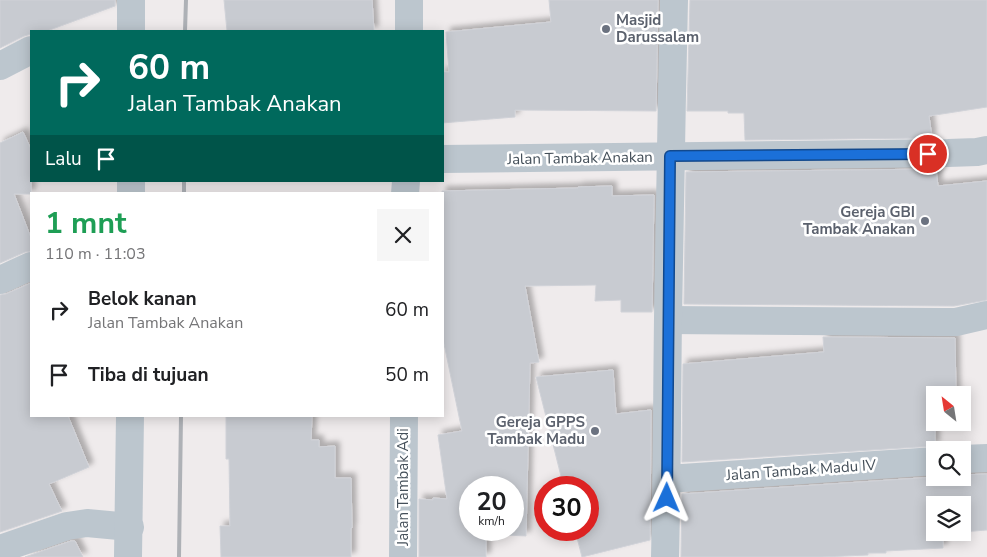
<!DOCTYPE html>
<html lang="id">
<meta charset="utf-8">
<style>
:root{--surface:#fff;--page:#f6f6f6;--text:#202124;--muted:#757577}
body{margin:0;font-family:"Nunito Sans",sans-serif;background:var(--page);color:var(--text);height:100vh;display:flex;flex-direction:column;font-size:19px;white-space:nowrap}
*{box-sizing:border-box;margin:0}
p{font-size:16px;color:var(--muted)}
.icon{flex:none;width:28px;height:28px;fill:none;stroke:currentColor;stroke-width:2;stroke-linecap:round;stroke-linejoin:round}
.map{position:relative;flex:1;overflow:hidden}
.side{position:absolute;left:30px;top:192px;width:414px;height:225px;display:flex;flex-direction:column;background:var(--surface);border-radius:0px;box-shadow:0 2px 12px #0003}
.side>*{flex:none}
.banner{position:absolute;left:30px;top:30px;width:414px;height:152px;border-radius:0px;box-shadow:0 2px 12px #0003;background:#00695c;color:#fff;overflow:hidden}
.needle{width:32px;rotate:330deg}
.controls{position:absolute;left:926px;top:386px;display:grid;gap:10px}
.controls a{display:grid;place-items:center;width:45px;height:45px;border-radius:0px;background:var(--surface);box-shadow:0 2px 12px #0003;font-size:25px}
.speed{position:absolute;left:459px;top:476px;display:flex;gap:10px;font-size:25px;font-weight:700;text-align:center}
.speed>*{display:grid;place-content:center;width:65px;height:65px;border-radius:50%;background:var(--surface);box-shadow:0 2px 12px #0003;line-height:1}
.speed small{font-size:12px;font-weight:400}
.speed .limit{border:8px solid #d22;background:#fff;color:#111}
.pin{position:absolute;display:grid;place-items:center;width:42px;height:42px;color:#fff;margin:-21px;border:2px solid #fff;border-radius:50%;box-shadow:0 1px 5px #0007}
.me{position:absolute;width:55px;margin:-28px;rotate:1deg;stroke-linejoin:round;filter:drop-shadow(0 0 4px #0008)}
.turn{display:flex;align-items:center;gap:18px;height:105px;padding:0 15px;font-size:22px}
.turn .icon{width:65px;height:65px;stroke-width:2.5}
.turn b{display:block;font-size:35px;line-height:42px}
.then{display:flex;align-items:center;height:48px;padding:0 15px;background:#0003;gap:10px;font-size:19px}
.round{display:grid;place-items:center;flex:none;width:52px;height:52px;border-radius:0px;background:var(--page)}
.summary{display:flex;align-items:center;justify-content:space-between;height:85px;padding:0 15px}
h1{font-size:30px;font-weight:700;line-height:38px;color:#1e9e55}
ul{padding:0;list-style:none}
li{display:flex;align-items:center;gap:15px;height:65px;padding:0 15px}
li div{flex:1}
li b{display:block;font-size:19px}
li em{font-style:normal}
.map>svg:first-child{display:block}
</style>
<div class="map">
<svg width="987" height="557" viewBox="0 0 987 557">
<defs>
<filter id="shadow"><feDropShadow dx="4.5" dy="-4.5" stdDeviation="2.5" flood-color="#0004"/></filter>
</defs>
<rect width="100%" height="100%" fill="#efebec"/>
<g fill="#c8cbd1" stroke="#d0d2d8" fill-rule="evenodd" filter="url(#shadow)">
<polygon points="0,0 115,0 115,6 47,31 31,31 31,34 24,36 0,48"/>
<polygon points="224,0 372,0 374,31 227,31"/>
<polygon points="549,0 658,0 656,111 515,110 515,117 442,123 442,72 449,72 446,32 551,22"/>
<polygon points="690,0 987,0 987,107 929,116 932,138 745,140 744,113 728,113 728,111 687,111"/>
<polygon points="23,132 31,149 31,194 14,194 31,238 31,251 25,252 0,263 0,143"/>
<polygon points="936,169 938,186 987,181 987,300 954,306 684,304 686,172"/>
<path d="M612 186V196L654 195 652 312H621V300L595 301 596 285 525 286 539 362 530 363 526 536 486 534V557H419V499L433 500V498L447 499 438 435 462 431 442 334V191L578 188V187ZM470 488H512V530H470Z"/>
<polygon points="31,283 31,416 68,416 89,467 49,484 62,511 0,532 0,295 6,294"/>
<polygon points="823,337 955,338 956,395 935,395 935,446 682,462 683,364 824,352"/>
<polygon points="613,370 616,414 651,410 650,540 582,557 575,530 588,530 588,488 564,488 536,377"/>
<polygon points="226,416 312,416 311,440 319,440 319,447 335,446 335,478 351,478 352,528 351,528 351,557 221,557 220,526 230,526 229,459 226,459"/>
<polygon points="987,474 987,530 962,532 962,505 935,505 935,532 956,532 943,533 943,548 886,551 886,553 868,553 868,555 821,557 681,557 682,494 935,477 962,478 962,475"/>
<polygon points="71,541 75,541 83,557 25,557"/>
</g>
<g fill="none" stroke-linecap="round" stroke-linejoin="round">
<g stroke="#bcc6ce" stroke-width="28">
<polyline points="131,31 131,0"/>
<polyline points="409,31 409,0"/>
<polyline points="0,66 31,50"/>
<polyline points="442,159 948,153 977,152 987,150"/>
<polyline points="131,181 131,194"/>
<polyline points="405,194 406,181"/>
<polyline points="0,280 31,266"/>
<polyline points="668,320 942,322 956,322 987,315"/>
<polyline points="962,459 987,458"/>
<polyline points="667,479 935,461"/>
<polyline points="0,549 67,526 87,523 130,527"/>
<polyline points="128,557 130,416"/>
<polyline points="403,557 404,416"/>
<path d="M665 557C667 477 667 398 668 318 669 212 672 106 674 0"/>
</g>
<g stroke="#aeb1b6" stroke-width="4">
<polyline points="185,31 186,0"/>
<polyline points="184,194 184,181"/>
<polyline points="179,557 181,416"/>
</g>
</g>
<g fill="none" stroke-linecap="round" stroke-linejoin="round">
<defs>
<polyline id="route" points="667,498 670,156 928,154"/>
</defs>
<use href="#route" stroke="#12498d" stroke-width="12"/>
<use href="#route" stroke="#1b70d9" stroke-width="9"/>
</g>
<g fill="#6b7280" stroke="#fff" stroke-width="2">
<circle cx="606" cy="29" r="5"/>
<circle cx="925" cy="221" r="5"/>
<circle cx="595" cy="431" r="5"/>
</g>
<g text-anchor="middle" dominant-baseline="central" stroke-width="5" stroke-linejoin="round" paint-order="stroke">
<g font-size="15" font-weight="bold" fill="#5b616d" stroke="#fff" text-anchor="end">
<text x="616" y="20" text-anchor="start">Masjid<tspan x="616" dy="17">Darussalam</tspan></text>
<text x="915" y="212">Gereja GBI<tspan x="915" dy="17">Tambak Anakan</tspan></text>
<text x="585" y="422">Gereja GPPS<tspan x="585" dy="17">Tambak Madu</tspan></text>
</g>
<g font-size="15" fill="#444f59" stroke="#fff">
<text transform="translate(580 158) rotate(-1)">Jalan Tambak Anakan</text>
<text transform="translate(801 470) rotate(-4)">Jalan Tambak Madu IV</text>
<text transform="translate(403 487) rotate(-90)">Jalan Tambak Adi</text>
</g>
</g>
</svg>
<div class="controls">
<a><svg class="needle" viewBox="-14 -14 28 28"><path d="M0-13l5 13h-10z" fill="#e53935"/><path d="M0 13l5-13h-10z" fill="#757577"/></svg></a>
<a><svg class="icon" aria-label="search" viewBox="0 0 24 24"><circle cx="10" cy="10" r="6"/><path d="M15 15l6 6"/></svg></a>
<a><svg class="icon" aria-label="layers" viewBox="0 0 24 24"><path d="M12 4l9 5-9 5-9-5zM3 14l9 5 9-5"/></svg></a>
</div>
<div class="speed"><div>20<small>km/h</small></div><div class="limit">30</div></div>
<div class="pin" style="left:928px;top:154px;background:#d93025"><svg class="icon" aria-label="arrive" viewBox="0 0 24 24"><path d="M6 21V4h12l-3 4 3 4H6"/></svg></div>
<svg class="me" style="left:667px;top:498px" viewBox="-20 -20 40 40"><path d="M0-17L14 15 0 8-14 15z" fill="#1b70d9" stroke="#fff" stroke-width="4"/></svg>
<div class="banner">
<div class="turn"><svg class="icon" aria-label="right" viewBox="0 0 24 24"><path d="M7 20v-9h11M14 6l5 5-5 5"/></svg><div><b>60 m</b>Jalan Tambak Anakan</div></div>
<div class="then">Lalu<svg class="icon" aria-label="arrive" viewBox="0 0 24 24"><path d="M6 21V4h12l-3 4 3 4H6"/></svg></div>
</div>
<section class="side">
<div class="summary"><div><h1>1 mnt</h1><p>110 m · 11:03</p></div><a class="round"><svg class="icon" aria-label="close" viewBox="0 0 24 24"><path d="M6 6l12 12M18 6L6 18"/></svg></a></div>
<ul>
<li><svg class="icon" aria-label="right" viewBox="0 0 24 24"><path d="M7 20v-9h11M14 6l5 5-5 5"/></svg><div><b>Belok kanan</b><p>Jalan Tambak Anakan</p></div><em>60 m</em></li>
<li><svg class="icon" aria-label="arrive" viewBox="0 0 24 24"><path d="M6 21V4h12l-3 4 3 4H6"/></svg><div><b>Tiba di tujuan</b></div><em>50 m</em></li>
</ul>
</section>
</div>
